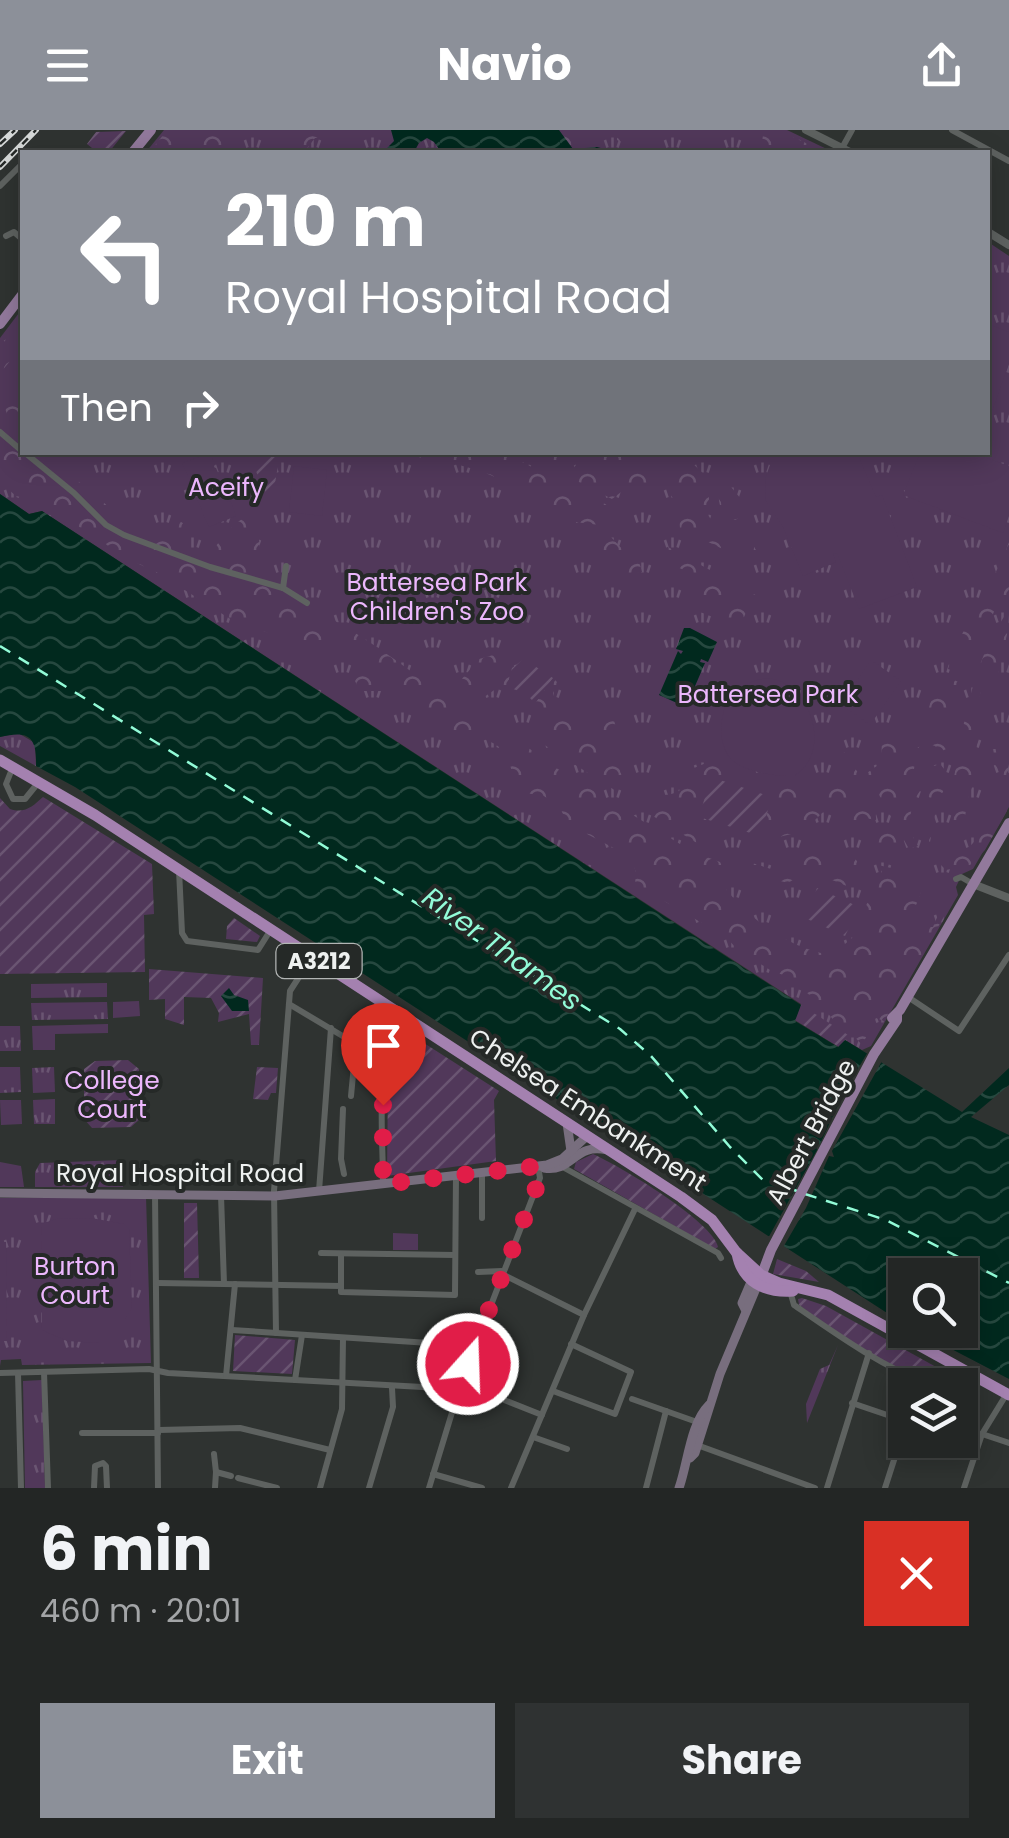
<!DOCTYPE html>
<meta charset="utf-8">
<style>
:root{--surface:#232625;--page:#2f3232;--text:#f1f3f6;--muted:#a3a5a7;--line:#404342;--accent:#8c9099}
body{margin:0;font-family:Poppins,sans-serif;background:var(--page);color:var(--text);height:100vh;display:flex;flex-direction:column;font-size:38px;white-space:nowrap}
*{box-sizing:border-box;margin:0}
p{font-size:32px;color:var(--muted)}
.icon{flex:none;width:55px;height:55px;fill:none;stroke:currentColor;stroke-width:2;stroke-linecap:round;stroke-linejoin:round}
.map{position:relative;height:1358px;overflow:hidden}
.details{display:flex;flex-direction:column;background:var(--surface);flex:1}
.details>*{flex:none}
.banner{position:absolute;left:20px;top:20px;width:970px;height:305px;border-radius:0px;box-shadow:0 5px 25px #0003,0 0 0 2px var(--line);background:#8c9099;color:#fff;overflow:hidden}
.controls{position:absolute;left:888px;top:1128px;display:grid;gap:20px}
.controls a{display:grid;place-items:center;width:90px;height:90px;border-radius:0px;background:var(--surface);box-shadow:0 5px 25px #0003,0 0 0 2px var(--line);font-size:50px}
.pin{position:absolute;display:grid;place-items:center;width:85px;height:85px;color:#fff;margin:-102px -42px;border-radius:50% 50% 50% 0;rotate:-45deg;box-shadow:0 0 10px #0007}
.pin .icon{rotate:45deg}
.me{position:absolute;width:110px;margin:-55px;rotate:20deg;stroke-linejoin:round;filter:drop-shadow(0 0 8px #0008)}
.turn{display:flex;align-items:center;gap:35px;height:210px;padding:0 40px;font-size:45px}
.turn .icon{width:130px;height:130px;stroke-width:2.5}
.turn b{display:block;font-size:70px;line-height:85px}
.then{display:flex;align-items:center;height:95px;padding:0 40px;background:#0003;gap:20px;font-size:38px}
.round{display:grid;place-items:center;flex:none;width:105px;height:105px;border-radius:0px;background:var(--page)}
.head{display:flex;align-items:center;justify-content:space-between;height:170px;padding:0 40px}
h1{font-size:60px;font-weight:700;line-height:75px}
.button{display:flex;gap:20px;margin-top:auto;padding:20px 40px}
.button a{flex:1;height:115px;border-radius:0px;background:var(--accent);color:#fff;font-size:40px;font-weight:700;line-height:115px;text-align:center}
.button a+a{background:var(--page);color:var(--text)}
header{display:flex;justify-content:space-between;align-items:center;height:130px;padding:0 40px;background:var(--accent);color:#fff;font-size:45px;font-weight:700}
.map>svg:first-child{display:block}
</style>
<header><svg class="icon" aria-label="menu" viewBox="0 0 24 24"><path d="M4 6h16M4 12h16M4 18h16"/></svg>Navio<svg class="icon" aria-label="share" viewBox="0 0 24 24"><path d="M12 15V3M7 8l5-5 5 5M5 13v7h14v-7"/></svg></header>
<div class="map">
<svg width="1009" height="1358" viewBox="0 0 1009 1358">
<defs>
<pattern id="grass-tufts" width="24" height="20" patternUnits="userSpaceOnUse" patternTransform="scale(2.5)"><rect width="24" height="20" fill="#51385a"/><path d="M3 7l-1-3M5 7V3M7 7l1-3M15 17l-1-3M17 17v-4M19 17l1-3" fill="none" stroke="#6a5572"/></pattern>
<pattern id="forest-crowns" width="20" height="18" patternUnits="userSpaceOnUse" patternTransform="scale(2.5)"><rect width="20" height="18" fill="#51385a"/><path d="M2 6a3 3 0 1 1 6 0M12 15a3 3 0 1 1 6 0" fill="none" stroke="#6a5572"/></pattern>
<pattern id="garden-furrows" width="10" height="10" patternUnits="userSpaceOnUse" patternTransform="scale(2.5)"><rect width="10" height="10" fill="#51385a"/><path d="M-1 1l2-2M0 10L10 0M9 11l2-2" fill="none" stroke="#6a5572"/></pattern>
<pattern id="water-waves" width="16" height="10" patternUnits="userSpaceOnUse" patternTransform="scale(2.5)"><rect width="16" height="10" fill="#01291e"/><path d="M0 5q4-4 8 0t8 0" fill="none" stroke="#26483f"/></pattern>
</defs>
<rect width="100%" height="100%" fill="#2f3331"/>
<g fill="url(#grass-tufts)">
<polygon points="164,0 787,0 833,22 146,22"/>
<polygon points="988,112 1009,126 1009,677 973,739 962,744 956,757 958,765 871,916 862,920 845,910 839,917 795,890 801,874 42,381 29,384 0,364 0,208 22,179 22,322 988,322"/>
<polygon points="18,603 35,613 36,636 0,616 0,607"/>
<polygon points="107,853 107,867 31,868 31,854"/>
<polygon points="139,871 140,886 113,888 113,872"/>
<polygon points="107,872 108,889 32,890 31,873"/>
<polygon points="108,894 108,903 55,904 55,920 33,920 32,896"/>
<polygon points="0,896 20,896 21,921 0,921"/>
<polygon points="0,937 20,937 21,962 0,963"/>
<polygon points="54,937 55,962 33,963 32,938"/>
<polygon points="55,969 55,994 34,994 33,970"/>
<polygon points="0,970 21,970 22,994 1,995"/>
<polygon points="122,1030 123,1057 35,1057 35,1042 40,1033"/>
<polygon points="0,1032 21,1036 24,1057 0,1057"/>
<polygon points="146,1067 151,1233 22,1235 21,1229 1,1230 0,1236 0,1068"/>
<polygon points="838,1215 807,1293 806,1274 820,1239 829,1235"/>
<polygon points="42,1250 45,1358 25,1358 23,1251"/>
</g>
<g fill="url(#forest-crowns)">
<polygon points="167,0 224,0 225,22 150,22"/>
<polygon points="279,0 343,0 350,20 332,22 324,16 322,8 315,8 304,22 273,22"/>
<path d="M557 0C572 0 583 0 595 11L592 19 570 21Z"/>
<polygon points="764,0 778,0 825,22 781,22 762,11"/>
<polygon points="617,3 624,4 667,22 639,22 617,10"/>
<polygon points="22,189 22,217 0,243 0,217"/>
<polygon points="22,233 22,293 20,294 7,284 0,264 7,252 19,247"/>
<path d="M0 287 22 304V322L45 323 110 378 129 387 121 404 141 413 147 399 160 396 167 402 178 390 189 397 190 425 206 432C221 408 230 393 257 381 260 404 257 429 269 450 286 477 318 480 342 495 371 512 400 533 427 553L434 554 451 567 456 566C469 573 476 585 490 588L492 594 501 597V601L513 603 519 611 553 636 693 722 720 732 725 742V758C750 790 792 820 832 825L852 808 872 762 863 763V751L857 749 849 757C829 748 807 739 788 753L734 739 733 732 739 729 784 743 797 738 802 723H852L865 745 878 748 882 742 878 735 922 745C926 755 917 776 910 785L925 797H933L941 778 950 776 884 891 876 888 862 915 853 905 845 903 816 870 784 845 773 842 736 818 726 807 635 754 636 742 629 726 568 694 561 680 544 666 526 663 514 650 507 623 495 614 465 600 448 615 385 561H360L355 551 367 531 330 508 308 532 285 508 235 492 158 443 120 425 94 405 29 369 16 366 0 352Z"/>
<polygon points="600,322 631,323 646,333 660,332 671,338 659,355 633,353 612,369 522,323 563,323 564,340 570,342 576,335 576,326"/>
<path d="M406 323H504L609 376 607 396 576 392 556 394C539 366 501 347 470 338 449 331 426 331 406 323Z"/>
<path d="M688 329 710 350 708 385 720 403C742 402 749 405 759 426L755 435 680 398 678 375 667 360Z"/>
<path d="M727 352 741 369 743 386 735 390 725 386C718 373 715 364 727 352Z"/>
<polygon points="588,402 611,407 623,420 618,424 621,429 637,425 642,442 619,447 596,429 590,428 582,416 569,406"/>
<path d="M1009 412V463L995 479 968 547 948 539C962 493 993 457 1009 412Z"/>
<path d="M668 417 768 472 765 477 750 474 744 487 732 495 698 481 695 468 699 465 701 453C685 438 675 433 654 438L646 426Z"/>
<path d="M1009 480C1009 511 1001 520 998 549L981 562 972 595 978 607 976 620 979 626 994 619H1009L1007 681 985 720 970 735 946 740 941 735V719C950 720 958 723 966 719 976 715 1003 670 1004 657 1006 646 997 637 990 629 971 648 963 678 965 705L960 710 950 708 949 700 954 682 948 679C962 612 967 536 1009 480Z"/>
<polygon points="497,524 504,526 507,533 495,540 501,545 512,538 507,557 500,556 477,572 455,557 479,529"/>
<path d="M938 544 964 554 952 593 949 618 939 622 935 616 926 613 917 618 913 646 922 656H931L934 636 940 634 945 640 943 662 938 668 930 712 925 707 930 668 920 661C908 677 907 700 918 716L909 719 867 643 881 633 882 611 906 602 912 606 923 600Z"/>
<polygon points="553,548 558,553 553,563 557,576 554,585 588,580 598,594 609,592 613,587 617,601 630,609 620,642 624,647 616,661 532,607 540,601 534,575"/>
<path d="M844 622C857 643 877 664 876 690L865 688 861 694 873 698 889 696 898 714 896 720 859 707 833 679 823 682 804 701 762 711 760 706 772 667 712 648 699 686 719 693 717 704 705 718 648 683 646 676 653 661 661 659 664 665C683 664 686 654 694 638L711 631C727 635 741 647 757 650 784 656 811 658 837 649Z"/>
</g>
<g fill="url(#garden-furrows)">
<polygon points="126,1 109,22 97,22 87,14 96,2"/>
<polygon points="248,323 280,323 272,372 270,373"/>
<polygon points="524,529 553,548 535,573 525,563 507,557 512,538"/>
<polygon points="711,647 772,667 760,706 699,687"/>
<path d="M43 667 152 734 154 784 144 785 145 842 0 844V668L10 679C25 684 33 676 43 667Z"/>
<polygon points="817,758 859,777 845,806 805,788"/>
<polygon points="234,788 260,806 257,812 226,809 227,796"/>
<polygon points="149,839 263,848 259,915 251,915 249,884 218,892 219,883 211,868 184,867 184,895 165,889 165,869 149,870"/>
<polygon points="801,875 848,905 839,917 795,890"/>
<polygon points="402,899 499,961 494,970 496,1031 387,1046 388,950"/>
<polygon points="128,930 139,939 140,989 131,997 92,998 84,989 84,939 95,931"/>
<polygon points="257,937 278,938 276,963 271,963 268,970 253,969"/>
<path d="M593 1024C620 1036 712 1091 718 1117L715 1119 574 1039 576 1032Z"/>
<polygon points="184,1073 197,1073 199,1148 184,1148"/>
<polygon points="777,1129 806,1141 819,1152 773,1144"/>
<path d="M802 1168 826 1176 947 1243 953 1252C921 1264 827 1195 799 1175L798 1169Z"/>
<polygon points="235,1205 295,1210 292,1244 233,1241"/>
</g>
<g fill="#51385a">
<polygon points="988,194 1009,202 1009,233 988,293"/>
<polygon points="210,323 215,335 212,337 216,338 222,352 220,356 223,355 229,369 226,371 231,372 236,386 209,397 203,384 206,382 202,380 196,367 199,365 195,363 189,350 191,346 188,346 182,333"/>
<polygon points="767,323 857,323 876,367 882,365 917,457 859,479 837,423 833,424 836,432 803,446 783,397 766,371 765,349 770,335"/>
<polygon points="920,323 973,323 1009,336 1009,386 1003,403 903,365"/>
<polygon points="294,336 327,340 322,386 289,382"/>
<polygon points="871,530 901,551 870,595 841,574"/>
<path d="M767 548C810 551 834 622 794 646 775 646 749 643 733 631 725 624 722 613 721 602 721 571 736 553 767 548Z"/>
<polygon points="91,1088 124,1094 129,1099 132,1178 125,1189 99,1213 67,1211 42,1200 41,1094 56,1089"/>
<polygon points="393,1103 418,1104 418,1120 393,1120"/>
<polygon points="0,1112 6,1112 7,1211 0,1211"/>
</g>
<g fill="url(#water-waves)">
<polygon points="391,0 559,0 573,19 597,17 616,22 441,22 434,12 427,8 419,13 414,22 383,22 394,11"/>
<path d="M0 364 29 384 42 381 801 875 795 891 838 917 845 910 962 982 1009 938V955L971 987 1009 1005V1249L915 1200H960V1145H905L904 1194 75 657 36 636C37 607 29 600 0 607Z"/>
<polygon points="684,498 690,498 717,512 708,532 701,529 700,532 705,533 686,577 659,565 678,521 681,524 683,521 676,519"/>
<polygon points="229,858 234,865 248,870 249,881 232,881 221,866"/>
</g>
<polygon fill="#2f3331" points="869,920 882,931 832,1021 834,1027 829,1026 806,1078 781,1121 767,1110 817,1020 815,1014 820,1014 843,964"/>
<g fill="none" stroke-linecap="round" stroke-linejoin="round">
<g stroke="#92fbd7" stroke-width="2.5" stroke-dasharray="12 10" stroke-linecap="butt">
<polyline points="0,516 620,899 651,926 730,1017 763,1050 797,1061"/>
<polyline points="805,1064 886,1090 1009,1153"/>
</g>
<g stroke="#5e6260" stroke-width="6">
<polyline points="952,0 1009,31"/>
<polyline points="842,18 852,0"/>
<polyline points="0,56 22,34"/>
<polyline points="6,106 14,102 22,109"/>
<polyline points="0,302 22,321"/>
<polyline points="24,322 74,363 106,395 124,405 210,437 283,458 307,473"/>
<polyline points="283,458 286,436"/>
<polyline points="12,639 6,654 13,669 25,669 38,653"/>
<polyline points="179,740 182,803 187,811 258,820 270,801"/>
<polyline points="956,749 961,747 973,754"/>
<polyline points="908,867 959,901 1009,825"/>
<polyline points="289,874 356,914 383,941"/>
<polyline points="351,966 356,914"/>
<polyline points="343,979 341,1029 344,1044"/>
<polyline points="559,1035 718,1123 721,1128"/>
<polyline points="482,1042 482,1088"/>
<path d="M383 1053C383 999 374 934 401 885"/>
<polyline points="319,1061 331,898"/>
<polyline points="155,1064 158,1358"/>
<polyline points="221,1065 224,1154"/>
<polyline points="321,1123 455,1125"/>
<polyline points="478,1142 502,1141"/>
<polyline points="502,1144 584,1185"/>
<polyline points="157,1153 341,1156 341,1162 455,1165 456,1045"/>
<polyline points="341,1156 341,1124"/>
<path d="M790 1161 794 1175C836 1204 882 1237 931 1255"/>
<polyline points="232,1200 475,1216"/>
<polyline points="276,1203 274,1061 290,861 312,827"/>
<polyline points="44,1242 48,1358"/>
<polyline points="0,1243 149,1239 168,1243 459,1259"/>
<polyline points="18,1243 21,1358"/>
<polyline points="226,1246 235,1154"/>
<polyline points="295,1250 302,1205"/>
<polyline points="461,1253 542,1285"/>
<polyline points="958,1255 967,1245"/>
<polyline points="553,1261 615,1284 631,1242 571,1214"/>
<polyline points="632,1269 697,1292"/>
<polyline points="852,1273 905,1291"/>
<polyline points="159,1300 240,1298 330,1320"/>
<polyline points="82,1303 158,1303"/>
<polyline points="982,1304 1009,1313"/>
<polyline points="533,1307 567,1319"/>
<polyline points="697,1315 815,1358"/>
<polyline points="214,1324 216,1342"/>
<polyline points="433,1344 482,1358"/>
<polyline points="238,1348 277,1358"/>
<polyline points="94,1358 95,1336 103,1333 106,1336 107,1358"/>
<polyline points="215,1358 216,1342 231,1346"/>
<polyline points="320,1358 342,1279 343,1208"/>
<polyline points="369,1358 393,1277 392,1258"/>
<polyline points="429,1358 461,1253 540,1048 538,1036"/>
<polyline points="511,1358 584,1185 635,1079"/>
<polyline points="646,1358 666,1281"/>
<polyline points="827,1358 869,1223"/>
<polyline points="885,1358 905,1296"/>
<polyline points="964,1358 982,1304 1006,1265"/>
</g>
<g stroke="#5e6260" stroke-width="8">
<polyline points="806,0 850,22"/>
<polyline points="988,102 1009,115"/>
<polyline points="973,754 1009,768"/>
</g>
<g stroke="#786e7e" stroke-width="9">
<polyline points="567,993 571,1021"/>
<path d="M544 1038C572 1043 575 1012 607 1020"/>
<polyline points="0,1063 275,1066 547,1035 562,1029 587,1006"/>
<polyline points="745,1179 742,1173 754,1145"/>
<polyline points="690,1328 695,1323 720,1244 757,1156"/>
<path d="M679 1358C688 1333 690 1294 709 1275"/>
</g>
<g stroke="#92799c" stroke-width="10">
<polyline points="133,22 151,0"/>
<polyline points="0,194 22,165"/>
<polyline points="892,888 900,880 1009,693"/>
<polyline points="759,1152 771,1120 874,924 897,890 897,885"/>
</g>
<g stroke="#a481b0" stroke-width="11">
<polyline points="0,630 95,685 681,1067 712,1090 736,1122 761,1145 779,1153 828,1165 1009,1265"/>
<path d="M737 1123C742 1152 765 1163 793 1161"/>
</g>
<defs>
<g id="rail">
<polyline points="0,14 15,0"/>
<polyline points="0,37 36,0"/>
</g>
</defs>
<use href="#rail" stroke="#d6d9d8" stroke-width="6"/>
<use href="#rail" stroke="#252927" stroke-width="2.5" stroke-dasharray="8" stroke-linecap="butt"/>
</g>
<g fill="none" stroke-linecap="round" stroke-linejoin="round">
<polyline stroke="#e11d48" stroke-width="18" stroke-dasharray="0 32.4" points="383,975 383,1054 538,1036 540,1048 468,1234"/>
</g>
<g text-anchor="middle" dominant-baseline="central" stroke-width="8" stroke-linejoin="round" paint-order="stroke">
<rect fill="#252927" stroke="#b2b5b4" stroke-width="2.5" x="276.5" y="814" width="85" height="34" rx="8"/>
<g font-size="22" font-weight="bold" fill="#eef1f0">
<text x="319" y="831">A3212</text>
</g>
<g font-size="25" fill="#ecb7fd" stroke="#252927">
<text x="226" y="357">Aceify</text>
<text x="437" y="452">Battersea Park<tspan x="437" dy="29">Children's Zoo</tspan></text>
<text x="768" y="564">Battersea Park</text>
<text x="112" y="950">College<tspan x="112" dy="29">Court</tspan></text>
<text x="75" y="1136">Burton<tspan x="75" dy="29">Court</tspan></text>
</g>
<g font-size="25" fill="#eef1f0" stroke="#252927">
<text transform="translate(588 980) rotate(33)">Chelsea Embankment</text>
<text transform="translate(811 1002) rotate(-62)">Albert Bridge</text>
<text x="180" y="1043">Royal Hospital Road</text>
</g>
<g font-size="28" font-style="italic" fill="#92fbd7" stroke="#252927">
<text transform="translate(502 819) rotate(36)">River Thames</text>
</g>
</g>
</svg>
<div class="controls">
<a><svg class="icon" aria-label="search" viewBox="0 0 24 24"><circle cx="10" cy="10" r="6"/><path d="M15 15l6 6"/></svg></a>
<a><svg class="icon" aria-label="layers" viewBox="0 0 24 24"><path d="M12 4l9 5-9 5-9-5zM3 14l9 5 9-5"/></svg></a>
</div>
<div class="pin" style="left:383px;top:975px;background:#d93025"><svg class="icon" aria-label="arrive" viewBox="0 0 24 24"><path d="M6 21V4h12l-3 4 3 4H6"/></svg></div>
<svg class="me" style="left:468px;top:1234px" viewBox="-20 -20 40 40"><circle r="17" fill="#e11d48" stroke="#fff" stroke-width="3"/><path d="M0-11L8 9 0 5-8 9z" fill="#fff"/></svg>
<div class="banner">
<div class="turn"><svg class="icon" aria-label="left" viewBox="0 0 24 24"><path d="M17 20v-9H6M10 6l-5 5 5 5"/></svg><div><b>210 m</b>Royal Hospital Road</div></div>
<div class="then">Then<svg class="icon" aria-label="right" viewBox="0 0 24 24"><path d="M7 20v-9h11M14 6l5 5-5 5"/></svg></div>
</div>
</div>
<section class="details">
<div class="head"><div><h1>6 min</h1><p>460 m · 20:01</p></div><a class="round" style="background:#d93025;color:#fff"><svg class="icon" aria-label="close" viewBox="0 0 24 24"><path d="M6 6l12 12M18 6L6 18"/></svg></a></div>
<div class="button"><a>Exit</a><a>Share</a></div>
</section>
